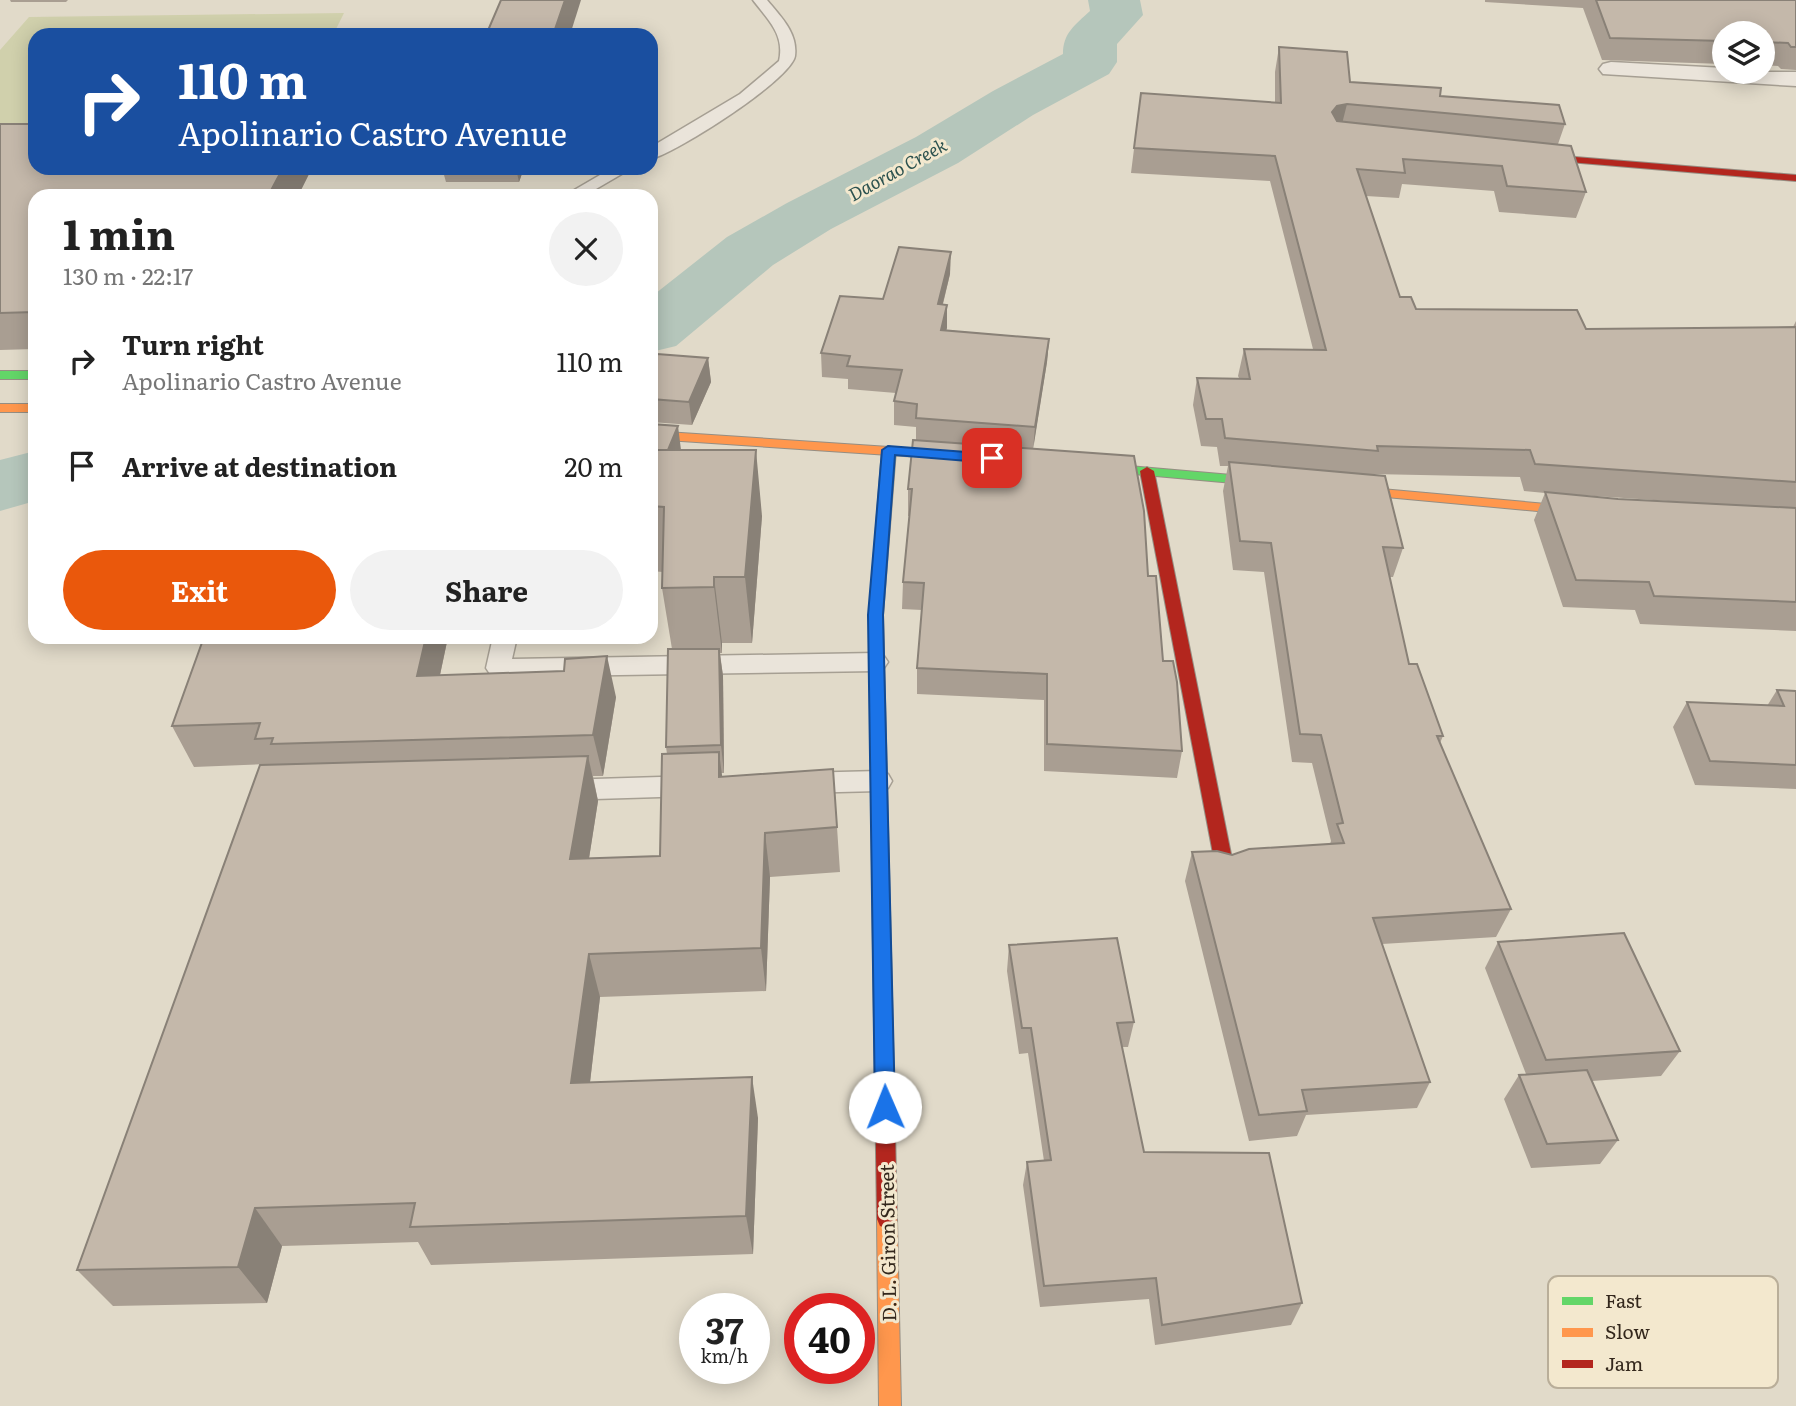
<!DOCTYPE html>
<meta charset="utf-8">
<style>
:root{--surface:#fff;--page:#f2f2f2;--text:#222;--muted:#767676;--accent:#ea580c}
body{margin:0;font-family:Literata,serif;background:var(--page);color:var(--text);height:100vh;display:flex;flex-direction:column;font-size:26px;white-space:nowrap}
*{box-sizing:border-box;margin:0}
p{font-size:23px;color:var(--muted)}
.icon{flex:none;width:38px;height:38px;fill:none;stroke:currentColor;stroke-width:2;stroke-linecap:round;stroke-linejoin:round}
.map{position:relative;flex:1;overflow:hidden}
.side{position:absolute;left:28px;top:189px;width:630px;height:455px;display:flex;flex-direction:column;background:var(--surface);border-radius:21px;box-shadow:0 4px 18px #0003}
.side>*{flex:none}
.top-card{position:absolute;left:28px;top:28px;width:630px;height:147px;border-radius:21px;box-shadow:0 4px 18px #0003;background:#1a4fa0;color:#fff;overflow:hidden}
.controls{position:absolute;left:1712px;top:21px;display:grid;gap:14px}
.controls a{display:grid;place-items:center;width:63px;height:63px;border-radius:50%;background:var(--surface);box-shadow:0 4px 18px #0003;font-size:35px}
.speed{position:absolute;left:679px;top:1293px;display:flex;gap:14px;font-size:35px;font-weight:700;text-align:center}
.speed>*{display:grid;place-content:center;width:91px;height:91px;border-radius:50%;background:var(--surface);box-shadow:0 4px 18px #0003;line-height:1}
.speed small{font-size:18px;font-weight:400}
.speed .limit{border:10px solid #d22;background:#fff;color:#111}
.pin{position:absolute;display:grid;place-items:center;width:60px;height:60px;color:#fff;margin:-30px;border-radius:14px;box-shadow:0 4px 10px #0006}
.me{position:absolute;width:77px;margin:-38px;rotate:359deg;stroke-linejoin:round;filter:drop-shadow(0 0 5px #0008)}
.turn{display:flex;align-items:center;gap:24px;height:147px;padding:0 35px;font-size:32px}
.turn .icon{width:91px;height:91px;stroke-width:2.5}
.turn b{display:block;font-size:49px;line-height:60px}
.round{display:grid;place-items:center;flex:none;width:74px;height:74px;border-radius:37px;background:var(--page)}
.summary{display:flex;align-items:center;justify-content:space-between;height:119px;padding:0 35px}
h1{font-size:42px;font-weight:700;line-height:52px}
.button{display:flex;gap:14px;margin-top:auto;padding:14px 35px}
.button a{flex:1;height:80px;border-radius:42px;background:var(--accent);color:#fff;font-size:28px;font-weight:700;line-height:80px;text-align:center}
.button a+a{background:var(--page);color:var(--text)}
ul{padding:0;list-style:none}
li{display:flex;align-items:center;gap:21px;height:105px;padding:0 35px}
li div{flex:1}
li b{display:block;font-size:26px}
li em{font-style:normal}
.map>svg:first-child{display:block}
</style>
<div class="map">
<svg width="1796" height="1406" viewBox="0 0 1796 1406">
<rect width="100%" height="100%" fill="#e1dac9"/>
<polygon fill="#d0d0ac" points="344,13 333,35 35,35 35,138 0,138 0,50 29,17"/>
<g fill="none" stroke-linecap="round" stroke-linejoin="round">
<g fill="#b5c6bb" fill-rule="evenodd">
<path d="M1088 0H1140L1143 15 1117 44V62L1109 74 1033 115 958 163 831 229 773 265 676 346 651 352V297L727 237 787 203 916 137 993 91 1063 54C1063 33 1075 25 1090 11Z"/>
<polygon points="35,451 35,501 0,511 0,460"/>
</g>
<defs>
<g id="lane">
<path d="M753 0H767C781 17 798 33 795 56 791 80 676 153 651 159V147L740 94 779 61C785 34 768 20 753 0Z"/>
<polygon points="612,168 632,168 584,196 564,196"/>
<polygon points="493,637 517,637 512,659 876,653 884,656 888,662 884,668 876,671 498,677 490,674 486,668"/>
<polygon points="879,771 888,774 892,781 888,788 879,791 800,793 791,790 787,783 791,776 800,773"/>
<polygon points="693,776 702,779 706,786 702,793 693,796 562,800 553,797 549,790 553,783 562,780"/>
</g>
<polygon id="street" points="1611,62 1724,68 1724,72 1796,72 1796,86 1603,74 1599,69 1603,64"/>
<g id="fast">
<rect x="0" y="371" width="35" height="8"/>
<polygon points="889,446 896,450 883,615 891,951 888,956 882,959 876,956 873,951 869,615 882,450"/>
<polygon points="1083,462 1278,479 1285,483 1278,487 1078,469 1078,463"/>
</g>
<g id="slow">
<rect x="0" y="404" width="35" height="8"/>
<polygon points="651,431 964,452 971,456 964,460 651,439"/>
<polygon points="1337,485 1591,508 1598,512 1591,516 1332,492 1330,489"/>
<polygon points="887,1209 894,1212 897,1219 901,1406 879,1406 877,1219 880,1212"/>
</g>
<g id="jam">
<polygon points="1526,153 1796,175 1796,181 1522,158 1522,154"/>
<polygon points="1147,467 1154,471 1233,864 1230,869 1224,871 1218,869 1215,864 1140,471"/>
<polygon points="882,943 888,946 891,951 897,1219 894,1226 887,1229 880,1226 877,1219 873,951 876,946"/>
</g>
</defs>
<use href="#lane" stroke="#a69f93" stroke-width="3"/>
<use href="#street" stroke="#a69f93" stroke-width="3"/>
<use href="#fast" stroke="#958e83" stroke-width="2"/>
<use href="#slow" stroke="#958e83" stroke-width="2"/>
<use href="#jam" stroke="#958e83" stroke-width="2"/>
<use href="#lane" fill="#eae4da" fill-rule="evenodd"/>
<use href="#street" fill="#eae4da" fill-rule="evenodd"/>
<use href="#fast" fill="#63d668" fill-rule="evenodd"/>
<use href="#slow" fill="#ff974d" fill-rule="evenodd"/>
<use href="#jam" fill="#b3261e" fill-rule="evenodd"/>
</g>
<g fill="#a99e92" fill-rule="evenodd">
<polygon points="10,0 68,0 66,2 11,2"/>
<polygon points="1485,0 1796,0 1796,70 1781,69 1778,66 1762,65 1762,33 1724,33 1724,64 1602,60 1583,8 1485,2"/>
<path d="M1279 47 1350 82 1440 96 1565 124 1558 144 1586 192 1576 218 1499 212 1494 191 1402 184 1399 198 1366 196 1400 297 1416 309 1586 329 1793 327 1796 321V631L1640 624 1635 610 1563 607 1534 520 1545 493 1524 491 1520 477 1371 474V475L1403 548 1393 577H1389L1409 664 1443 736 1440 743 1511 909 1496 937 1382 944 1430 1082 1417 1108 1306 1115 1297 1136 1249 1141 1185 881 1192 852 1232 855 1330 844 1331 841 1312 763 1292 762 1264 572 1233 570 1223 491 1228 466H1220L1217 447 1201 446 1193 405 1197 378H1239L1238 376 1244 349H1313L1270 181 1131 173 1141 93 1275 103V72ZM1550 493 1698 503 1618 499Z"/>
<polygon points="0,124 35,168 312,168 298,196 35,196 35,349 0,350"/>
<polygon points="442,168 524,168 519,182 446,182"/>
<polygon points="950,274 943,304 947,305 946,330 1049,339 1047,362 1033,448 1148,576 1163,661 1182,751 1177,778 1044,771 1044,700 917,694 917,668 922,610 902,609 903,582 909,516 908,516 908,489 916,440 916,427 894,425 894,401 896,393 848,389 848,379 822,377 821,353 883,299"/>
<polygon points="708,358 711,382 692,425 651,422 651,367"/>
<polygon points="651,424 681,450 762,516 752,643 722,643 722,653 720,653 723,676 724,773 721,773 722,777 837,827 840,872 770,877 766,991 600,997 590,1083 758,1118 753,1254 431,1265 418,1242 282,1246 267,1303 113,1306 77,1270 267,764 194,767 172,726 204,637 448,637 440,675 616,697 603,776 593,776 598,801 589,858 660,856 667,754 666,747 672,649 662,588 663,572 651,571"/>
<polygon points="1777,690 1796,691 1796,789 1695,785 1673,727 1687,702 1767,706"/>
<polygon points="1498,942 1680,1051 1661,1076 1592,1081 1618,1140 1600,1164 1531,1168 1504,1099 1519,1075 1526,1074 1485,968"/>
<polygon points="1009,945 1134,1022 1128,1047 1122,1047 1144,1152 1302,1303 1291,1325 1155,1345 1149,1299 1040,1307 1023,1185 1027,1162 1044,1161 1028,1053 1019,1054 1007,971"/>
</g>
<g fill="#898177">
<polygon points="565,0 581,0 570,35 553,35"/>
<polygon points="1347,104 1341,128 1332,112 1337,106"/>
<polygon points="283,168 312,168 298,196 268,196"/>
<polygon points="516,168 524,168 519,182"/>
<polygon points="951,252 950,274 937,327 938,304"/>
<polygon points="947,305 947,328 941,353 941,330"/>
<polygon points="1049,339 1047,362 1033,450 1035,427"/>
<polygon points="708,358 711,382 692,425 689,402"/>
<polygon points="678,426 681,450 659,471"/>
<polygon points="756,450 762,516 752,643 745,577"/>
<polygon points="714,577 722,643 722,653 714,587"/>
<polygon points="426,637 448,637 431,717 417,676"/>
<polygon points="719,649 723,676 724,773 721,745"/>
<polygon points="607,656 616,697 603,776 593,735"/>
<polygon points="719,752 725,798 719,777"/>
<polygon points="588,756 598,801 582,903 570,859"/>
<polygon points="765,833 770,877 766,991 761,948"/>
<polygon points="589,954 600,997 585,1124 571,1083"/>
<polygon points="752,1077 758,1118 753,1254 746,1216"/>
<polygon points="255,1208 282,1246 267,1303 238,1267"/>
</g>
<g fill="#c4b8aa" stroke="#898177" stroke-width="2">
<polygon points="501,0 565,0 553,35 486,35"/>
<polygon points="1596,0 1796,0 1796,47 1791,47 1788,43 1762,42 1762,33 1724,33 1724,41 1610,38"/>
<polygon points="1279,47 1347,52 1350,82 1441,88 1440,96 1559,105 1565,124 1347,104 1337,106 1332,112 1337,121 1571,146 1586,192 1507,186 1502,166 1403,159 1405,173 1357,169 1400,297 1411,297 1416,309 1577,310 1586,329 1796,327 1796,482 1535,464 1530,450 1377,446 1378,451 1225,438 1222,419 1206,419 1197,378 1250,379 1244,349 1326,350 1275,156 1134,148 1141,93 1281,103"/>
<polygon points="0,124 35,124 35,168 283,168 268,196 35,196 35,312 0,313"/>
<polygon points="899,247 951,252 938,304 947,305 941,330 1049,339 1035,427 916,418 917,404 894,401 902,370 847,366 850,356 821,353 840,296 883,299"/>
<polygon points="657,354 708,358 689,402 651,399 651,367"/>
<polygon points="651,424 678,426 668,450 651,450"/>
<polygon points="913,440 1134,456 1144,511 1148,576 1156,576 1163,661 1173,661 1177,682 1182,751 1047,744 1047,674 917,668 924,583 903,582 912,489 908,489"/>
<polygon points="651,450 756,450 745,577 714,577 714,587 662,588 664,507 651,506"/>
<polygon points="1229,462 1385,476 1403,548 1383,547 1409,664 1417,664 1443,736 1437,736 1511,909 1373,918 1430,1082 1302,1090 1307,1111 1259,1115 1192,852 1217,851 1232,855 1249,849 1344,843 1337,824 1343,823 1321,735 1300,734 1271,543 1240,541"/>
<polygon points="1545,492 1618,499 1796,508 1796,602 1654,596 1649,582 1576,580"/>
<polygon points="204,637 426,637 417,676 564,671 565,659 607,656 593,735 271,744 273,738 255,739 260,723 172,726"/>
<polygon points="668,649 719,649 721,745 666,747"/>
<polygon points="1777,690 1796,691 1796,765 1710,761 1687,702 1784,706"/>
<polygon points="719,752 719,777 833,769 837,827 765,833 761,948 589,954 571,1083 752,1077 746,1216 410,1227 415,1203 255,1208 238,1267 77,1270 260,765 588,756 570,859 660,856 662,754"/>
<polygon points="1624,933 1680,1051 1546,1060 1498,942"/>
<polygon points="1117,938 1134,1022 1117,1023 1144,1152 1269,1153 1302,1303 1162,1325 1156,1278 1044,1286 1027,1162 1051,1160 1031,1028 1022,1028 1009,945"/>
<polygon points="1587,1070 1618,1140 1547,1144 1519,1075"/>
</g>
<polygon fill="#1a73e8" stroke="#114b97" stroke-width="2" points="888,446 992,454 999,458 992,463 895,455 883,615 895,1107 892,1114 885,1116 878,1114 875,1107 868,615 882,450"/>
<g text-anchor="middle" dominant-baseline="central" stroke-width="6" stroke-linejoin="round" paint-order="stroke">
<g font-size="18" font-style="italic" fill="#2c524f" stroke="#f3e8ce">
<text transform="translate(897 169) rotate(-29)">Daorao Creek</text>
</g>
<g font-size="19" fill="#33271c" stroke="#f3e8ce">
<text transform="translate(887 1243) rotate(-91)">D. L. Giron Street</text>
</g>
</g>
<rect x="1548" y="1276" width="230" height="112" rx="10" fill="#f3e8ce" stroke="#b9ae99" stroke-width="2"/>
<rect x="1562" y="1297" width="31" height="8" fill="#63d668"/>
<rect x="1562" y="1328" width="31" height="9" fill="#ff974d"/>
<rect x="1562" y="1360" width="31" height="8" fill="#b3261e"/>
<g font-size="19" fill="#33271c">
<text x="1605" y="1308">Fast</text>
<text x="1605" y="1339">Slow</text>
<text x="1605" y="1371">Jam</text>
</g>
</svg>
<div class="controls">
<a><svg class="icon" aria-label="layers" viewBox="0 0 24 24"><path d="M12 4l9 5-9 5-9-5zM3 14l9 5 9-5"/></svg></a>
</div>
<div class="speed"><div>37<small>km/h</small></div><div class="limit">40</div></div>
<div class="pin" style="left:992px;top:458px;background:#d93025"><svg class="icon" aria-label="arrive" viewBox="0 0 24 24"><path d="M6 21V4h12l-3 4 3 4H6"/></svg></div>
<svg class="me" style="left:885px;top:1107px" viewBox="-20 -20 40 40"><circle r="19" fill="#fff"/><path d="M0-13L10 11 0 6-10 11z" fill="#1a73e8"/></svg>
<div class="top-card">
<div class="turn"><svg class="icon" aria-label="right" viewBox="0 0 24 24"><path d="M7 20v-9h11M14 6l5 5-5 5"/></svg><div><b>110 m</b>Apolinario Castro Avenue</div></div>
</div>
<section class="side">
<div class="summary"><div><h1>1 min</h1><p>130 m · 22:17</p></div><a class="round"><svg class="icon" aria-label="close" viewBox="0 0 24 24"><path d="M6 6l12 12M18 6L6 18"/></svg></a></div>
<ul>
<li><svg class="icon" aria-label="right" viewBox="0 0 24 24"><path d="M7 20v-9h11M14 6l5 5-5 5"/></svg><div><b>Turn right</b><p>Apolinario Castro Avenue</p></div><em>110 m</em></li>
<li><svg class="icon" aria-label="arrive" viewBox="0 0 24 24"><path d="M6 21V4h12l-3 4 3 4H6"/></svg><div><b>Arrive at destination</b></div><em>20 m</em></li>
</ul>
<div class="button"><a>Exit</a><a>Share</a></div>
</section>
</div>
